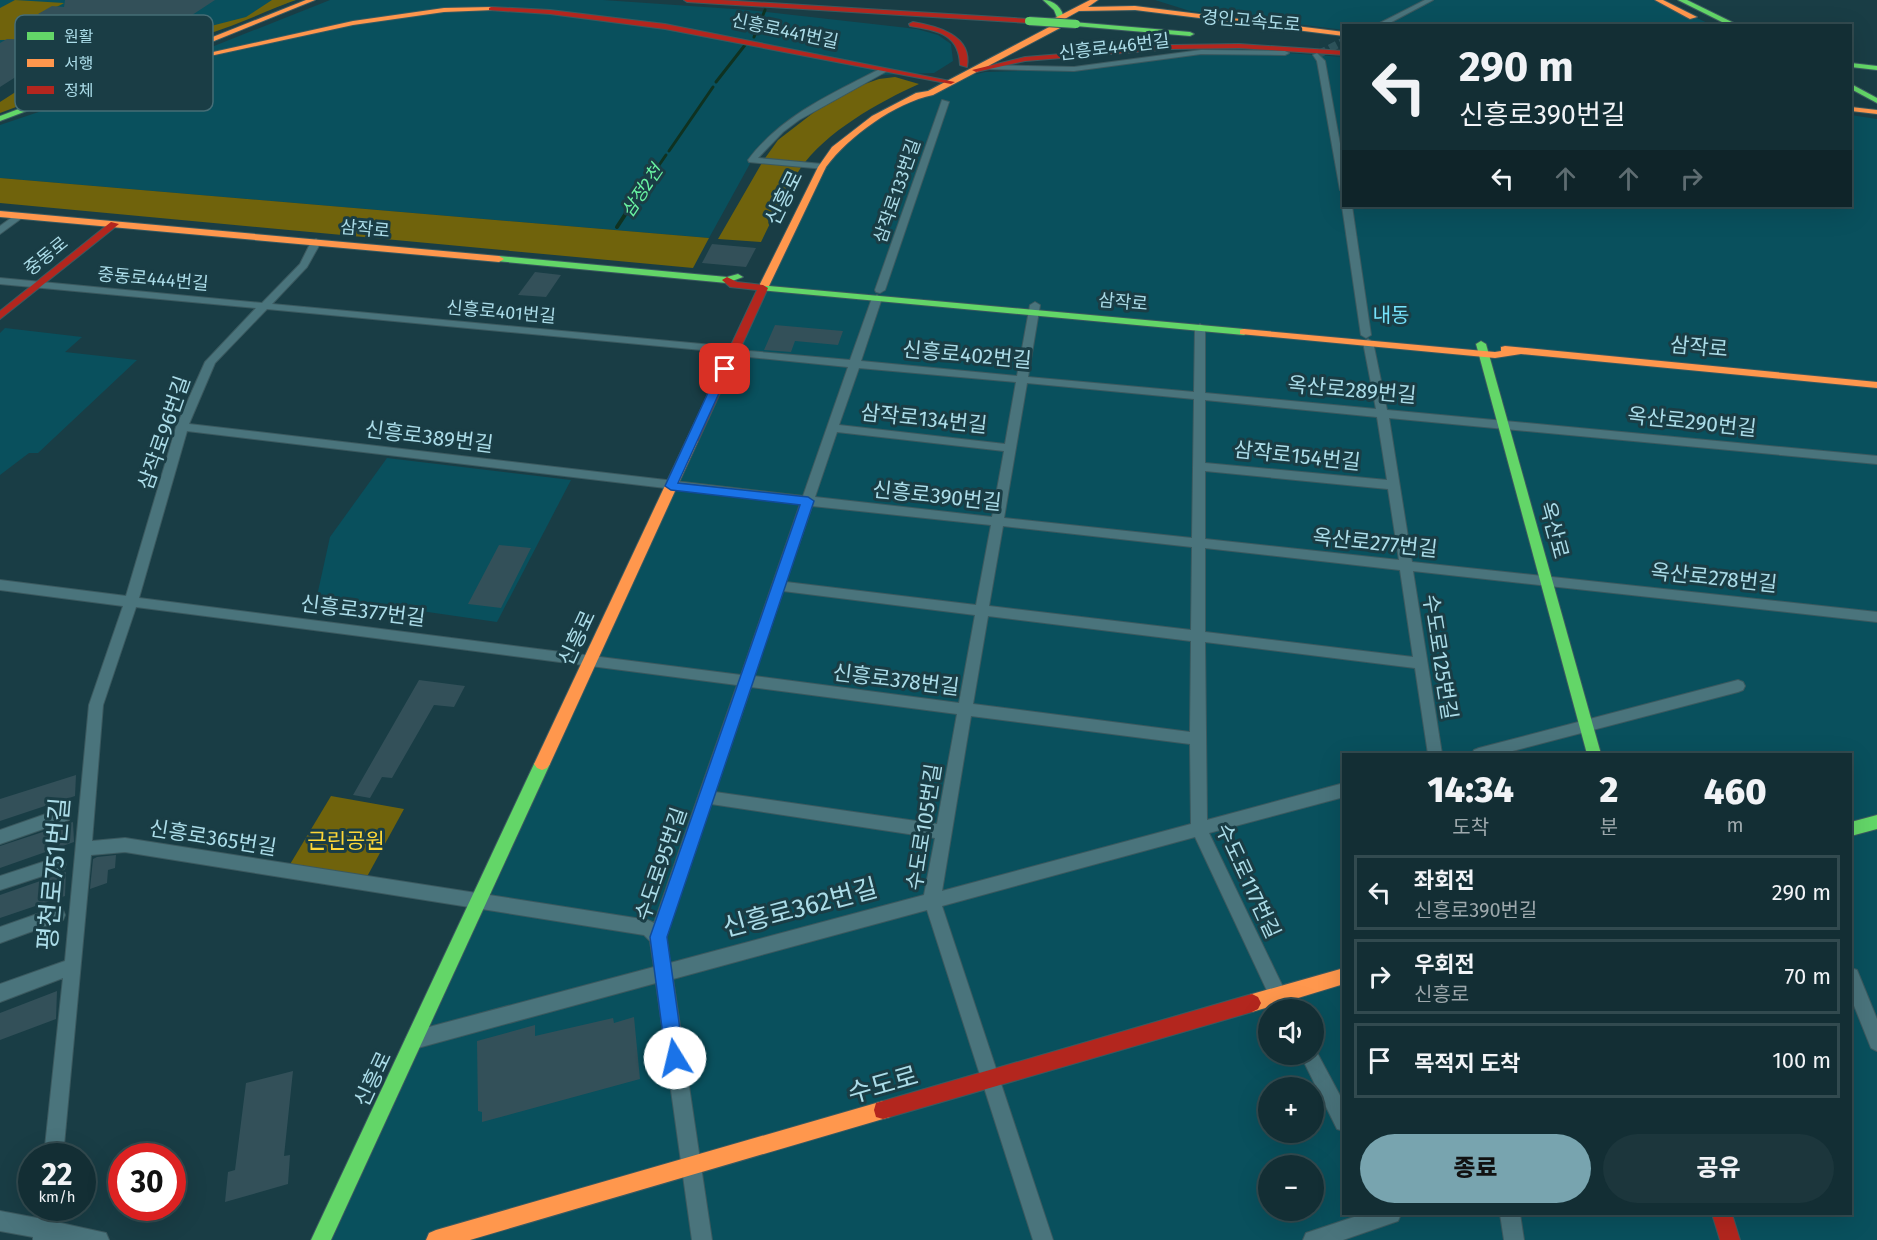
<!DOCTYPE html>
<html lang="ko">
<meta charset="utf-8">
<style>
:root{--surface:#132e34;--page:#1c363c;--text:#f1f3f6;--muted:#9da8ac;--line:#324a4f;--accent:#78a4af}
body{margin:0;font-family:"Fira Sans","Noto Sans KR",sans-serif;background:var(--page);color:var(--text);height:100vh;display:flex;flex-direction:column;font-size:22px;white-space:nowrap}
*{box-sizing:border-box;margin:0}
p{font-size:20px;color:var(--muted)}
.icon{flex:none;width:33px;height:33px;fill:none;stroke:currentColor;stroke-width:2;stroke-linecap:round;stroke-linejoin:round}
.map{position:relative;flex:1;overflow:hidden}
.drawer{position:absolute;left:1342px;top:753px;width:510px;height:462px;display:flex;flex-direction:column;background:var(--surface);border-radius:0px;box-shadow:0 6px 24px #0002,0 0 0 2px var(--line)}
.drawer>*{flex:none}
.guide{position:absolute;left:1342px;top:24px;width:510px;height:183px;border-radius:0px;box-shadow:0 6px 24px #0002,0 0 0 2px var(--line);background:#132e34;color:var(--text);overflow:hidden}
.buttons{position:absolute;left:1258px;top:999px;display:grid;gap:12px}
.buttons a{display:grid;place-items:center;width:66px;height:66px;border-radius:50%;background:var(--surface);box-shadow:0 6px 24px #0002,0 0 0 2px var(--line);font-size:30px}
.speed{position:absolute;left:18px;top:1143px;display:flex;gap:12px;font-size:30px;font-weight:700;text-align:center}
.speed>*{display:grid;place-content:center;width:78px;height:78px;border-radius:50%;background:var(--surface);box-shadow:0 6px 24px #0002,0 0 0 2px var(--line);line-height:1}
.speed small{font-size:15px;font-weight:400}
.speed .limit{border:9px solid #d22;background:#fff;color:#111}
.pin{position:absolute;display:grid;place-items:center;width:51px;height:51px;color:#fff;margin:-26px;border-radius:12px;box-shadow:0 3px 9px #0006}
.me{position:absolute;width:66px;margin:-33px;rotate:351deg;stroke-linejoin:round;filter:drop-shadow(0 0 4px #0008)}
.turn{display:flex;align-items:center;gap:21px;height:126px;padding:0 18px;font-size:27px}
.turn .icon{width:78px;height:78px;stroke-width:2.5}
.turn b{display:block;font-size:42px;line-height:51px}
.lanes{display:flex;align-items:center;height:57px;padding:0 18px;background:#0003;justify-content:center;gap:30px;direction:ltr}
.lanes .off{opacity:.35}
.eta{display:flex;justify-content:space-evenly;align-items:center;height:102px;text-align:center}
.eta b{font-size:36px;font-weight:800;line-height:42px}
.primary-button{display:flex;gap:12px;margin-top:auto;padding:12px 18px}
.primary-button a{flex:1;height:69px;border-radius:36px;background:var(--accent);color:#111;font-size:24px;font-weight:800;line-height:69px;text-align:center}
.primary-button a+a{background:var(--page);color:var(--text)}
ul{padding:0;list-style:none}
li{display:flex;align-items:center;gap:18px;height:75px;margin:0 12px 9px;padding:0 6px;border:3px solid var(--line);border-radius:0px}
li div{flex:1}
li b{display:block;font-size:22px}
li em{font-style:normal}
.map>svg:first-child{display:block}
</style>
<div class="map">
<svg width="1877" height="1240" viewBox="0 0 1877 1240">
<rect width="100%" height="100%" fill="#193d45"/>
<g fill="#09505d" fill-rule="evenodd">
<polygon points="0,0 296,0 182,41 136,61 84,76 0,70"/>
<polygon points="330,0 603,0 748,10 917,29 938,35 951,44 953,61 934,73 879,75 776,131 752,160 709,238 0,178 0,125 175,66 217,55 204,50"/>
<polygon points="1155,0 1658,0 1712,25 1344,26 1344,30 1190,11"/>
<path d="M1201 52H1273L1344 57V206H1851V115L1877 119V1240H321L822 167 875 118 942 82 985 72 1074 69ZM1344 754H1851V1214H1344ZM1269 1010H1314V1054H1269ZM1269 1088H1314V1132H1269ZM1269 1166H1314V1210H1269Z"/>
<polygon points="5,328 82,337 65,352 137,360 38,453 29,453 0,475 0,333"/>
<polygon points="387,458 571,480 497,622 317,596 330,537"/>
</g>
<g fill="#70630c">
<path d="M15 0 64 3C56 8 48 9 39 14L69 23 57 31 134 40 128 44 61 39 0 40V8Z"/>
<path d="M272 0H296C266 10 208 40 179 38L194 27 211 26 246 17Z"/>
<polygon points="42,75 86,78 83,82 0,113 0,102"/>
<path d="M895 77 919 84C879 102 825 132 800 169 785 191 773 218 761 242L718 239 763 161 778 140 839 93 879 79Z"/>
<polygon points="0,178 709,238 693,268 0,203"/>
<polygon points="331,796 404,809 363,884 286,871"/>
</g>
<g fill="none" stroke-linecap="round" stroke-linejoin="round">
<g stroke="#0f3221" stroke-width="3">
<polyline points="754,37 765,10"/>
<polyline points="716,82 745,45"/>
<polyline points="669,151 713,87"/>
<polyline points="635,200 666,155"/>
</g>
<polyline stroke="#0f3221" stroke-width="4" points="617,227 636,198"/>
</g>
<g fill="#335059">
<polygon points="65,0 215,0 160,36 87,64 72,58 50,55 0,87 0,43 7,39 123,44 124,37 38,14 52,6 64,7"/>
<polygon points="712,244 756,248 746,267 702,263"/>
<polygon points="535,272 561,275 546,297 518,295"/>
<polygon points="775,325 843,331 838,345 795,341 791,352 764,350"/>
<polygon points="499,545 531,548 501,608 468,604"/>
<polygon points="419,680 465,686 454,707 434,705 392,778 382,777 370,798 353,795"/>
<polygon points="76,775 75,796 0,821 0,799"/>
<polygon points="73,822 74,842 0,868 0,846"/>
<polygon points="116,855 115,868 108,870 107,883 90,889 93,859 97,857"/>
<polygon points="66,872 65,896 0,918 0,895"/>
<polygon points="57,991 56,1019 0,1040 0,1013"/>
<polygon points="634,1017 640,1079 482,1122 482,1112 478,1111 477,1041 535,1025 535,1036 613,1018 614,1023"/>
<polygon points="293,1071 284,1156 290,1155 288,1184 225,1202 228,1172 235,1170 246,1083"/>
</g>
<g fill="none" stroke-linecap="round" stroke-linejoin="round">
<polyline stroke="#2f555d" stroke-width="8" stroke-dasharray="8 4" stroke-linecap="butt" points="1319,54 1344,41"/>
<defs>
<g id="street">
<polygon points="1425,0 1433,0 1384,26 1374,26"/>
<polygon points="1201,50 1285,51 1289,53 1285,55 1201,54 1074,71 987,69 983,67 987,65 1074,67"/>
<polygon points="1317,53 1325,61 1344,166 1344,193 1340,190 1317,61 1313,55"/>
<path d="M882 68 889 70 799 120 783 132 758 158 822 164 826 167 825 169 749 162 748 160C782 115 833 93 882 68Z"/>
<polygon points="942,100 949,102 885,290 880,293 876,292 875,290"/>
<polygon points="1344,204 1352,206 1371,335 1366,338 1361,335 1342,206"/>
<polygon points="18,213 26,215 0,234 0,226"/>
<path d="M316 239 321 242 307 267 272 304 734 347 749 351 850 360 872 298 877 295 882 298 861 361 1017 376 1030 305 1035 302 1040 305 1028 377 1194 392 1195 327 1200 324 1205 327V393L1376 409 1363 342 1368 339 1373 342 1387 410 1877 456V464L1389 418 1412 562 1877 612V622L1413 571 1442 754H1428L1415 668 1205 642 1207 820 1344 783V797L1209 833 1294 1010H1276L1195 837 942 906 1053 1240H1033L927 910 673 979 712 1240H692L656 983 414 1049 408 1046 405 1040 408 1034 414 1031 654 967 650 941 644 935 125 852 91 855 63 1156H44L63 978 0 1002V984L65 961 89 705 123 606 0 590V580L126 596 176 427 205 362 256 308 0 284V278L262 303 300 264 311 242ZM267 309 734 353 749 357 848 367 803 496 189 424 215 363ZM859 368 1016 382 1005 444 839 425ZM1027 383 1194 399 1192 538 1004 518ZM1205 400 1377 417 1387 480 1205 463ZM187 431 800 504 741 675 139 598ZM837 432 1004 451 992 517 815 497ZM1205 471 1388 489 1399 560 1205 539ZM812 506 991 525 976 605 786 582ZM1003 526 1192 547 1191 630 989 606ZM1205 548 1400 570 1413 657 1205 632ZM783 591 975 615 959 703 754 676ZM136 607 737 685 654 923 648 920 125 838 92 841 103 705ZM988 616 1191 641 1190 732 973 704ZM751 687 957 714 937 824 715 792ZM971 716 1190 744 1191 824 942 891ZM711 804 935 838 924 895 670 963 666 937Z"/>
<polygon points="1738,680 1743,682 1745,686 1743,690 1738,692 1501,754 1472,754 1474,750 1479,748"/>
<polygon points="63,808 69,810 71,815 69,820 0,844 0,830"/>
<polygon points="58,857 64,859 66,864 64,869 0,890 0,876"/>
<polygon points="57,907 63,910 65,915 63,920 0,943 0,927"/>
<polygon points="1851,968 1857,970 1877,1019 1877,1051 1871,1048 1851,998"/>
<polygon points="1314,1047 1344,1103 1344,1131 1337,1129 1300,1054 1314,1054"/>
<polygon points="38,1208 58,1208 56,1222 106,1233 109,1240 33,1240 33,1237 0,1231 0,1211 37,1218"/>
<polygon points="1363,1214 1401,1214 1398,1221 1343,1240 1303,1240 1306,1233"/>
<polygon points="1500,1214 1520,1214 1524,1240 1504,1240"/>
</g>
<g id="fast">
<path d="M1043 0C1054 0 1063 8 1064 20H1058L1054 10Z"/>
<polygon points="1678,0 1687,0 1740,26 1730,26"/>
<polygon points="1073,22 1190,32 1194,34 1190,36 1076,26 1072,24"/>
<polygon points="1851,63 1877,66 1877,70 1851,67"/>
<polygon points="136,65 143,67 0,121 0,116"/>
<polygon points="1851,84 1877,98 1877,103 1851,89"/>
<polygon points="499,256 727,277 738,274 743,277 727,283 496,261 494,259"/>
<polygon points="765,281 769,282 769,286 1244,329 1249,332 1244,335 759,290 760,284"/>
<polygon points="1481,341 1486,344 1601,754 1587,754 1476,344"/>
<polygon points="542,758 547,760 550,764 331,1240 311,1240 534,764 537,760"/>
<polygon points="1877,815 1877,829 1851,836 1851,822"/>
</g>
<g id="slow">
<polygon points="306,0 315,0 172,58 165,56"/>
<path d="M1090 0H1098L1088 7 1135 6 1344 32V36L1135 10 1079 11 1061 21 1060 28 933 95C895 103 849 136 826 167L770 284 769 286H761L760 284 818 167 832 147 872 116 916 93 928 91 1053 25V23L1044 25 1040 23 1055 18Z"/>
<polygon points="1655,0 1663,0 1697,17 1690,19"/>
<polygon points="491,7 493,8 493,10 444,12 353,25 127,74 123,72 353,21 444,8"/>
<polygon points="1851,107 1877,110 1877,114 1851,111"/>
<polygon points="0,211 499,256 504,259 499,262 0,217"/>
<polygon points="1244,329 1495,352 1501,351 1501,347 1505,346 1877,382 1877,388 1521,354 1495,358 1240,334 1240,330"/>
<polygon points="692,437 698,441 550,764 547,768 542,770 537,768 534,764 686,441"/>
<polygon points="1344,968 1344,984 1252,1012 1246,1009 1243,1003 1246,997 1252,994"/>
<polygon points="883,1101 890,1103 892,1110 890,1117 883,1119 470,1240 426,1240 429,1233 436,1230"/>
</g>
<g id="jam">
<polygon points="684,0 721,0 1029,19 1033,21 1029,23 687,2"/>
<polygon points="491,7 550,10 665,24 955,82 951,84 665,29 550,14 489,10 489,8"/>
<path d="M913 22C937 26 973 35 967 67L960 65C959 33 937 31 910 26L909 24Z"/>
<polygon points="1239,44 1344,51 1344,55 1239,48 1172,49 1025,61 976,72 972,70 1025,57 1172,45"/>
<polygon points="111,222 119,224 0,319 0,311"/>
<polygon points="727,277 737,282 763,285 768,288 698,441 692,445 686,441 757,290 730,287 722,280"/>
<polygon points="1252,994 1258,997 1261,1003 1258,1009 1252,1012 883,1119 876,1117 874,1110 876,1103 883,1101"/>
<polygon points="1712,1214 1732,1214 1740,1240 1720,1240"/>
</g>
</defs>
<use href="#street" stroke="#3b595f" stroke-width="2"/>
<use href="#fast" stroke="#3b595f" stroke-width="2"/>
<use href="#slow" stroke="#3b595f" stroke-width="2"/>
<use href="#jam" stroke="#3b595f" stroke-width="2"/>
<use href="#street" fill="#4a747c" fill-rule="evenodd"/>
<use href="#fast" fill="#63d668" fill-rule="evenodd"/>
<use href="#slow" fill="#ff974d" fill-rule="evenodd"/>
<use href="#jam" fill="#b3261e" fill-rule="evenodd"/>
<defs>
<polyline id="fast-bridge" points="1029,21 1076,24"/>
</defs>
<use href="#fast-bridge" stroke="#3b595f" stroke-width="10" stroke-linecap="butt"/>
<use href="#fast-bridge" stroke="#63d668" stroke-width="8"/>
</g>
<polygon fill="#1a73e8" stroke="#114b97" stroke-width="1.5" points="725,366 730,369 678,483 808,497 814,501 667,937 684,1058 682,1065 675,1067 669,1065 666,1058 650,937 800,505 671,490 665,486 719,369"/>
<g text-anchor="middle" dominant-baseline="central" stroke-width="6" stroke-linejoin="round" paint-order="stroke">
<g font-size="18" fill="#abdce8" stroke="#1a3d45">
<text transform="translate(1251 21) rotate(5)">경인고속도로</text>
<text transform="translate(785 31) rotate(12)">신흥로441번길</text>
<text transform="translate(1114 47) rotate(-7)">신흥로446번길</text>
<text transform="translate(897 191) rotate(-71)">삼작로133번길</text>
<text transform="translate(365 229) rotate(5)">삼작로</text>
<text transform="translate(46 256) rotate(-39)">중동로</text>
<text transform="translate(153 279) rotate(5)">중동로444번길</text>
<text transform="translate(1123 302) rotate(5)">삼작로</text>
<text transform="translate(501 312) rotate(5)">신흥로401번길</text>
</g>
<g font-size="18" font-style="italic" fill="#69f4a2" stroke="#1a3d45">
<text transform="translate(642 191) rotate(-56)">삼정2천</text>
</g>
<g font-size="20" fill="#76e3fc" stroke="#1a3d45">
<text x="1391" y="315">내동</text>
</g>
<g font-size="21" fill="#abdce8" stroke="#1a3d45">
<text transform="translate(784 198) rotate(-64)">신흥로</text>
<text transform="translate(1699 347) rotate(5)">삼작로</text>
<text transform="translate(967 355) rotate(5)">신흥로402번길</text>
<text transform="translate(1352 390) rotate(5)">옥산로289번길</text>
<text transform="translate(924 419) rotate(6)">삼작로134번길</text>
<text transform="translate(1692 422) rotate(6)">옥산로290번길</text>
<text transform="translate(164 433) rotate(-71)">삼작로96번길</text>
<text transform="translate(429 437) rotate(7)">신흥로389번길</text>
<text transform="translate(1297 456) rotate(6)">삼작로154번길</text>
<text transform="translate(937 496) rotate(6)">신흥로390번길</text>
<text transform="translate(1554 530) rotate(75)">옥산로</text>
<text transform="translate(1375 543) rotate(6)">옥산로277번길</text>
<text transform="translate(1714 578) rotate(6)">옥산로278번길</text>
<text transform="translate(363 611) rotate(7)">신흥로377번길</text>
<text transform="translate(577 638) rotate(-65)">신흥로</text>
<text transform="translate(1440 657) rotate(81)">수도로125번길</text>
<text transform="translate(896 680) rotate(7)">신흥로378번길</text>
<text transform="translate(924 827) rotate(-81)">수도로105번길</text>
<text transform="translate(213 838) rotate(9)">신흥로365번길</text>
<text transform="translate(661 864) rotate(-71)">수도로95번길</text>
<text transform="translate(1248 881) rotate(65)">수도로117번길</text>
<text transform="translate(373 1079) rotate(-65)">신흥로</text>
</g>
<g font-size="21" fill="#fdd738" stroke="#1a3d45">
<text x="346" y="841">근린공원</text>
</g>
<g font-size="26" fill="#abdce8" stroke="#1a3d45">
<text transform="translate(54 874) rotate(-85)">평천로751번길</text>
<text transform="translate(800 908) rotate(-15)">신흥로362번길</text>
<text transform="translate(883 1085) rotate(-16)">수도로</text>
</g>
</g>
<rect x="15" y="15" width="198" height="96" rx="9" fill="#1a3d45" stroke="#466d76" stroke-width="1.5"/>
<rect x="27" y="32" width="27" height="8" fill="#63d668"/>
<rect x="27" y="59" width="27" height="8" fill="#ff974d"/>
<rect x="27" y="86" width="27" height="8" fill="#b3261e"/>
<g font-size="16" fill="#abdce8">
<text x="64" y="42">원활</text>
<text x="64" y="69">서행</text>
<text x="64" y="96">정체</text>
</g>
</svg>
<div class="buttons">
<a><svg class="icon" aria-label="sound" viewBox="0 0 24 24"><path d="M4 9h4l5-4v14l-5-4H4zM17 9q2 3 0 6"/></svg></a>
<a>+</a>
<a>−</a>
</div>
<div class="speed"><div>22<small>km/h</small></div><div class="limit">30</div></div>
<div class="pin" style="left:725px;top:369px;background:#d93025"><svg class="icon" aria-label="arrive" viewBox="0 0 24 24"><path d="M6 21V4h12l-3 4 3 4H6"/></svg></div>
<svg class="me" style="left:675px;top:1058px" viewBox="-20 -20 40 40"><circle r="19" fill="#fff"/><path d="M0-13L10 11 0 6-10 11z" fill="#1a73e8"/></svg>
<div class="guide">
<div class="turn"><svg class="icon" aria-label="left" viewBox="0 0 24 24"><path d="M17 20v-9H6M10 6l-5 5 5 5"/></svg><div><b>290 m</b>신흥로390번길</div></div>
<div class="lanes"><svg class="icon" aria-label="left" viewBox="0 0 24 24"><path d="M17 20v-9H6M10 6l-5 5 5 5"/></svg><svg class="icon off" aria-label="ahead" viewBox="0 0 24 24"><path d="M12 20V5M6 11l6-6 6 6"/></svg><svg class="icon off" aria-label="ahead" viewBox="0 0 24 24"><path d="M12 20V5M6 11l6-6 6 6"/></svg><svg class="icon off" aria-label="right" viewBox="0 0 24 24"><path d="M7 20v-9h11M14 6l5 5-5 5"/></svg></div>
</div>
<section class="drawer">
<div class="eta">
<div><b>14:34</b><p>도착</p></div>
<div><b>2</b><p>분</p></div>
<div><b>460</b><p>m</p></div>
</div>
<ul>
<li><svg class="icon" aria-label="left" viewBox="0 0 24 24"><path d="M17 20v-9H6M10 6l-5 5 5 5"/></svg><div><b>좌회전</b><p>신흥로390번길</p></div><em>290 m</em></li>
<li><svg class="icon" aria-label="right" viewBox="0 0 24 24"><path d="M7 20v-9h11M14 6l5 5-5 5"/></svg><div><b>우회전</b><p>신흥로</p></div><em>70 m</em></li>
<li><svg class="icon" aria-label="arrive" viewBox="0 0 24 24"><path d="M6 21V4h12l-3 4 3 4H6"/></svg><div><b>목적지 도착</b></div><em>100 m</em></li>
</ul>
<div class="primary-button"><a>종료</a><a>공유</a></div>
</section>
</div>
